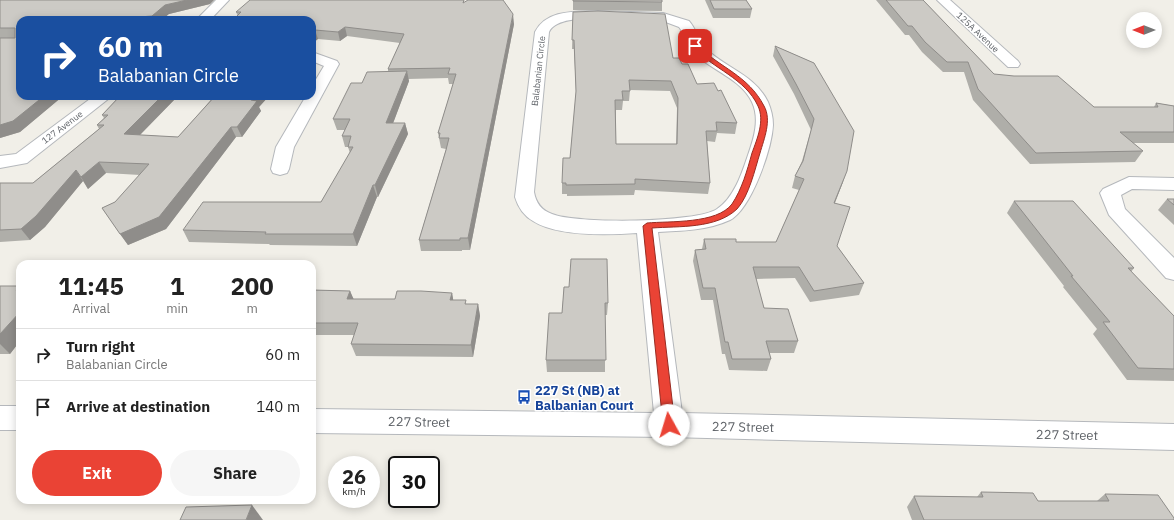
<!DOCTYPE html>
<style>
:root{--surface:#fff;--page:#f6f6f6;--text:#222;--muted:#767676;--line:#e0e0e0;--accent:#ea4335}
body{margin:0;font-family:"IBM Plex Sans",sans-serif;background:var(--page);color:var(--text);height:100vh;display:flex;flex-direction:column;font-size:15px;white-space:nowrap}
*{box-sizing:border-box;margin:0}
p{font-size:13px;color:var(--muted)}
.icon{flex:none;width:22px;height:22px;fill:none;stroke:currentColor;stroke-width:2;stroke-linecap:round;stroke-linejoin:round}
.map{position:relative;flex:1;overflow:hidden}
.drawer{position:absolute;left:16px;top:260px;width:300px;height:244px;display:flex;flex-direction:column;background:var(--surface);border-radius:12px;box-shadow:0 2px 10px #0003}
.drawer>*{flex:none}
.top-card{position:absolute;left:16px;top:16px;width:300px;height:84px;border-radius:12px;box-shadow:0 2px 10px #0003;background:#1a4fa0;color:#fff;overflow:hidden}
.needle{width:26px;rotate:270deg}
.controls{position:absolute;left:1126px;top:12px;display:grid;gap:8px}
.controls a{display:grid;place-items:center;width:36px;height:36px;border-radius:50%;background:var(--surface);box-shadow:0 2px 10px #0003;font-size:20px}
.speed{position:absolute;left:328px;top:456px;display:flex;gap:8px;font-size:20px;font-weight:700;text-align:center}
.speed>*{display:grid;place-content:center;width:52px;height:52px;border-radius:50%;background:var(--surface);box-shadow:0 2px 10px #0003;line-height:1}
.speed small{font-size:10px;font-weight:400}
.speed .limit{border:2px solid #111;border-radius:6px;background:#fff;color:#111}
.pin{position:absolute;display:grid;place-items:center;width:34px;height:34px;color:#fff;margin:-17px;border-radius:8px;box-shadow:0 2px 6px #0006}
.me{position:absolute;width:44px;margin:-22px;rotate:354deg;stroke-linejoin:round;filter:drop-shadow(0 0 3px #0008)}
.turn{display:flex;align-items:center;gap:14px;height:84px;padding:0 16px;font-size:18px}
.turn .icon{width:52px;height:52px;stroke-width:2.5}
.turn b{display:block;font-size:28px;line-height:34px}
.eta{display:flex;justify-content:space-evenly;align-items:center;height:68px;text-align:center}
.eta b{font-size:24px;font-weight:800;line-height:28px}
.primary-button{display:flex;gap:8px;margin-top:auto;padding:8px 16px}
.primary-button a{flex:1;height:46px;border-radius:24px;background:var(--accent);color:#fff;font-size:16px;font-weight:800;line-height:46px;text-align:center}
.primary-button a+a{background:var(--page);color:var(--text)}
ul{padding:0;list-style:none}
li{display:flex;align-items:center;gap:12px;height:52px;padding:0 16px;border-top:1px solid var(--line)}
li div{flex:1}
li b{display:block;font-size:15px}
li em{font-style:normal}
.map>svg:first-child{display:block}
</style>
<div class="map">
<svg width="1174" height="520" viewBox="0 0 1174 520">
<rect width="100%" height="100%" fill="#f1efe8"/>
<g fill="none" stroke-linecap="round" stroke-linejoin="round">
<defs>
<g id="minor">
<polygon points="216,0 229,0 210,20 196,20"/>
<polygon points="937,0 950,0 1018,61 1020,64 1018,67 1008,67"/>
<path d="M598 11 663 13 689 21C697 30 698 41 706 49 726 68 755 75 768 102 771 109 773 117 773 125 772 149 751 209 730 220 709 230 681 231 658 232L682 413 1174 424V450L669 437 312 433V409L654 413 637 233C609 235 558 237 533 221 524 216 518 207 515 197L535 32C547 9 575 12 598 11ZM614 19 663 21 679 27C686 36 687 47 696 55 713 71 741 79 752 102 760 119 754 138 748 155 742 173 734 198 717 209 696 223 576 224 552 214 541 210 536 203 534 192L549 32C557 15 597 19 614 19Z"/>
<polygon points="312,52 337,61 339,64 294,147 289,169 287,173 280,175 273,173 271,169 276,147 306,96 312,96 312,86 324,66 312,61"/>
<polygon points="94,96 112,96 27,163 0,168 0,156 16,154"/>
<polygon points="1129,177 1174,178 1174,190 1132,189 1121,195 1125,209 1174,258 1174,280 1166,278 1109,215 1100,193 1103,189"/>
<rect x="0" y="406" width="20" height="24"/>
</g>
</defs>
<use href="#minor" stroke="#b5b8bc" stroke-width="2"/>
<use href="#minor" fill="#fff" fill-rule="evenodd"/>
</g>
<g fill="#afaea9" fill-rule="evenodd">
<polygon points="0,0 214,0 210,4 169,14 20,20 20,96 63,96 20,132 0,138 0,38 15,38 0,38"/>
<polygon points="573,0 662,2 662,11 573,10"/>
<polygon points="705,0 746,0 752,9 750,18 713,18"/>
<polygon points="876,0 923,0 994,74 1094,107 1154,107 1156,103 1174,106 1174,143 1133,143 1143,151 1135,162 1030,164 973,100 964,72 943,72 922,52 909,35 905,35"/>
<polygon points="236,12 514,24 470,250 462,250 462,251 421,251 419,240 446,149 441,148 438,133 453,84 449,84 448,78 408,79 409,81 393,123 405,123 408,134 378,197 377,197 357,246 270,245 269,244 189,242 183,230 321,202 350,153 348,147 345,147 342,136 345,130 337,130 333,119 362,83 388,71 388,69 400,43 347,36 340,41 318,39 238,16"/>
<path d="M573 12 673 58 682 64 697 84 718 91 737 123 735 134 717 133 715 142 707 141 710 183 708 194 635 190 634 195 567 196V194H562V183L570 158 576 93 574 49H572ZM630 90 670 91 677 108 676 144H616V110H622L623 101H629Z"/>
<polygon points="775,46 814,63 843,182 835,203 837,246 864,283 859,295 810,302 795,278 756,279 764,308 798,341 794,353 769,353 771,359 767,371 729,370 725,354 722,354 713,300 701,300 693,261 695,250 702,249 704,239 736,242 776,242 799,190 792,188 795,176 802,161 811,130 794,94 773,56"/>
<path d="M120 96H269L259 107 261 111 242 137H236L166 229 128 245 102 208 115 202 140 175 106 173 88 189 83 181 45 227 30 240 0 242V183H33L99 129 97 125 104 118 102 115ZM175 99 211 100 178 137 140 135Z"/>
<polygon points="1167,199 1174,199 1174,225 1158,210"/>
<polygon points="1014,201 1134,268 1131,272 1174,316 1174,381 1127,380 1093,334 1097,329 1063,287 1064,286 1007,213"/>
<polygon points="0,286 20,286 20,341 10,354 0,354"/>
<polygon points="564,287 608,303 607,315 605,315 605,372 547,372 546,360 562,313"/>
<polygon points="312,290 350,291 353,299 395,299 452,293 453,300 467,304 478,304 480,316 473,357 356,356 351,344 354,335 313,335 312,336"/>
<polygon points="981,492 1038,501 1097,501 1105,494 1174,520 912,520 907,507 914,496 977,497"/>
</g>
<g fill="#8f8d8a">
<polygon points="187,0 214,0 210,4 169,14 162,20 135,20 139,17 165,5"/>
<polygon points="513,14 514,24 470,250 468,238"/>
<polygon points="345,27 347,36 340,41 338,32"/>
<polygon points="315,30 318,39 312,44 312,32"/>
<polygon points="407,71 409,81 389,134 386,123"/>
<polygon points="44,96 63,96 20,132 0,138 0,125"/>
<polygon points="162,96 174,96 175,99 130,145 124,134"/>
<polygon points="256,96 269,96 259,107 261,111 242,137 237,127 251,100"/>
<polygon points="405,123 408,134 378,197 375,185"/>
<polygon points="231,127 236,137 166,229 128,245 120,234"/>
<polygon points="99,162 106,173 88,189 81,177"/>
<polygon points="76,170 83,181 45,227 30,240 21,229"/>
<polygon points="847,171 843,182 830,214 834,203"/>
<polygon points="373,185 377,197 357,246 353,234"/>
<polygon points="20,286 20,295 16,291"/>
<polygon points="350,291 355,302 347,299"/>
<polygon points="452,293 454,304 450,300"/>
<polygon points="478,304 480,316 473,357 471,345"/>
<polygon points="20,312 20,341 10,354 0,344 0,334"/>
<polygon points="252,505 263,520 246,520"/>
</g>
<g fill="#cccac5" stroke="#8f8d8a" fill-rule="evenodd">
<polygon points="0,0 187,0 165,5 152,16 139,17 135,20 20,20 20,96 44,96 13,121 0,125 0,38 15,38 15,28 0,28"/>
<polygon points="250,0 464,0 463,3 468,0 503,0 513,14 468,238 460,238 460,240 419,240 446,150 449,138 439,138 440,133 438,133 456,74 448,74 450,68 388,69 404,34 345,27 338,32 315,30 312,32 312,20 233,20 241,12 236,12"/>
<polygon points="573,0 662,0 662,2 573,1"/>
<polygon points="710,0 746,0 752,9 714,9"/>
<polygon points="886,0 923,0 994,74 1014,76 1058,76 1094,107 1158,107 1156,103 1174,106 1174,132 1120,132 1143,151 1036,153 978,89 968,62 947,62 925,42 912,26 908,26"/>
<path d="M598 11 665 14 673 58H679L682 64H688L697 84 714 83 718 91 721 90 737 123 716 122 717 131H706L710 183 635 179V184L566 185V183H562L563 158H570L576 91 574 40H572L573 12ZM629 80 671 81 678 98 677 144H616L615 100H623L622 91H630Z"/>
<polygon points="775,46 814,63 854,131 847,171 834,203 850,207 837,246 864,283 814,291 799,267 753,267 764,308 788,309 798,341 766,341 771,359 732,359 728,342 725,342 715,288 703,288 695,250 706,249 704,239 736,239 736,242 776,242 804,179 795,176 803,161 814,119 796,84"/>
<polygon points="407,71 386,123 405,123 375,185 373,185 353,234 265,234 266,232 183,230 203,202 321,202 353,147 348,147 351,136 342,136 350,119 333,119 351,83 362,83 367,72"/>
<polygon points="120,96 162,96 124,134 178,137 215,96 256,96 251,100 257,101 237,127 231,127 159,217 120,234 102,208 115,202 149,164 99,162 81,177 76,170 36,216 21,229 0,230 0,183 33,183 104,125 97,125 108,115 102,115"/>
<polygon points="1167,199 1174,199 1174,205"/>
<polygon points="1014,201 1073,201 1134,268 1128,268 1174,316 1174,369 1138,368 1103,322 1110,322 1071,276 1073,276"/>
<polygon points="571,259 607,259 608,303 605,303 606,360 546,360 549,313 562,313 564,287 569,287"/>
<polygon points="0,286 20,286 16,291 20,291 20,312 0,334"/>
<polygon points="312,290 350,291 347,299 395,299 397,291 421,291 452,293 450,300 466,300 465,304 478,304 471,345 351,344 358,323 312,323"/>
<polygon points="981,492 1033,493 1038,501 1109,501 1105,494 1158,495 1174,518 1174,520 924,520 914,496 983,497"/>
<polygon points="252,505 246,520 180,520 186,507"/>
</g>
<path fill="#ea4335" stroke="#982c22" d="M693 45H697C720 68 748 75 764 106 772 120 764 139 760 153 755 169 749 196 737 209 716 229 679 226 652 228L675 425 673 429 669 430 665 429 663 425 643 226 647 223C670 221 717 224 732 204 742 189 747 171 752 153 757 139 765 121 758 106 745 78 713 69 693 47Z"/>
<defs>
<symbol id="bus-bare" viewBox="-9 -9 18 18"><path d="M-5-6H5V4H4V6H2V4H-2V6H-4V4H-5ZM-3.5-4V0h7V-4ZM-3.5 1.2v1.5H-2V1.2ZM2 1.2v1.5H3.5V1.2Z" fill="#1a4fb4" stroke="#fff" stroke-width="2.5" paint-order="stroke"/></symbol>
</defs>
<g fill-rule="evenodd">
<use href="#bus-bare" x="514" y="387" width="20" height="20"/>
</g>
<g text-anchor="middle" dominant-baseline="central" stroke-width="3" stroke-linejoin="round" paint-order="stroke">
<g font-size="9" fill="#5f6368" stroke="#fff">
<text transform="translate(978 32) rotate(43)">125A Avenue</text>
<text transform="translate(538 71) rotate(-84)">Balabanian Circle</text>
<text transform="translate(62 127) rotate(-37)">127 Avenue</text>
</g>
<g font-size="13" font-weight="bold" fill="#164399" stroke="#fff" text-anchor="start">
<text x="535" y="390">227 St (NB) at<tspan x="535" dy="15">Balbanian Court</tspan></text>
</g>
<g font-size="13" fill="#5f6368" stroke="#fff">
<text transform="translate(419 422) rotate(1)">227 Street</text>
<text transform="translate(743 427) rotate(1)">227 Street</text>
<text transform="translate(1067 435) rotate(1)">227 Street</text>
</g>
</g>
</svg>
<div class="controls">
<a><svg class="needle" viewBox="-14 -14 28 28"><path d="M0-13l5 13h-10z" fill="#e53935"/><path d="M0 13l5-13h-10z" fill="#767676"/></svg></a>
</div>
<div class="speed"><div>26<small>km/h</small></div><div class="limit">30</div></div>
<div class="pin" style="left:695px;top:46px;background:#d93025"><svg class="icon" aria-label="arrive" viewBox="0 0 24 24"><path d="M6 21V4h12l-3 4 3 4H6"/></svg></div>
<svg class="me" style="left:669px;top:425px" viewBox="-20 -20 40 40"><circle r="19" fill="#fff"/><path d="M0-13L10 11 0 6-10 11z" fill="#ea4335"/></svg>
<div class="top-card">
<div class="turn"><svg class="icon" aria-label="right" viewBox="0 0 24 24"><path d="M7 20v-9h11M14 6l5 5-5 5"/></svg><div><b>60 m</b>Balabanian Circle</div></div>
</div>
<section class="drawer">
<div class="eta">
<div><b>11:45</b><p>Arrival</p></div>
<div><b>1</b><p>min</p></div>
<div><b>200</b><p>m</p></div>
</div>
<ul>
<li><svg class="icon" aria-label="right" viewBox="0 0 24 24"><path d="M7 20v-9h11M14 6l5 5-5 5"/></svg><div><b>Turn right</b><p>Balabanian Circle</p></div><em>60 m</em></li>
<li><svg class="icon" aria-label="arrive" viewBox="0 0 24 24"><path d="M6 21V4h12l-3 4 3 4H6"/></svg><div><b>Arrive at destination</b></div><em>140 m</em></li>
</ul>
<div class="primary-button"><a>Exit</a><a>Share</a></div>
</section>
</div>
